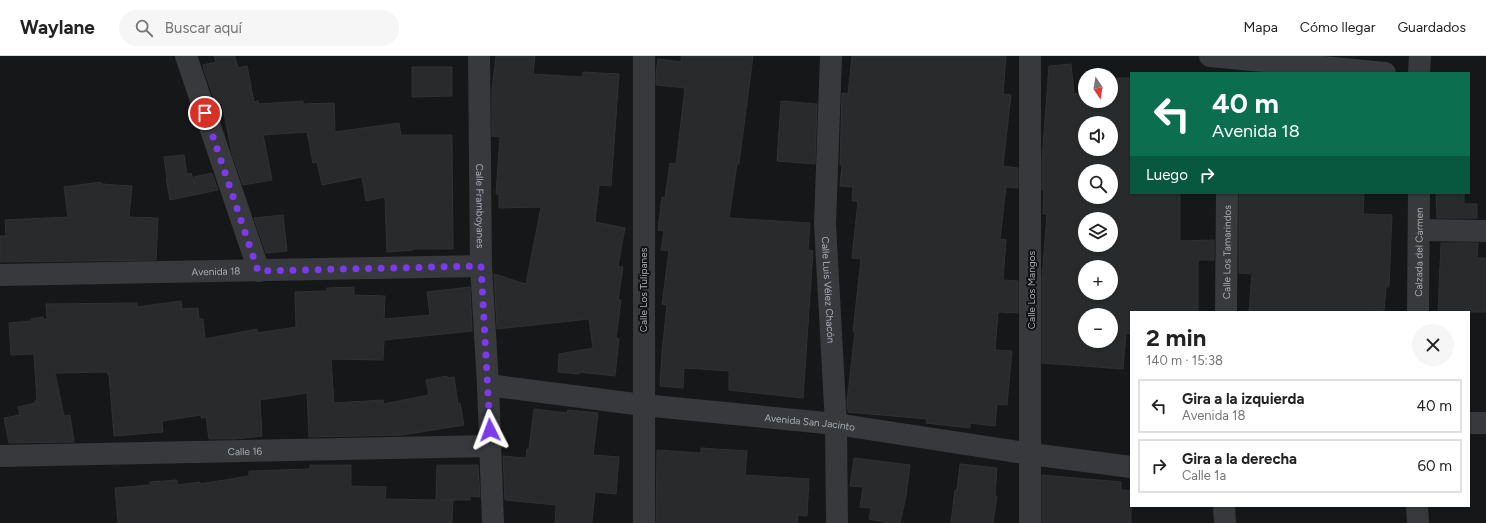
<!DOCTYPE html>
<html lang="es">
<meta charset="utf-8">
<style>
:root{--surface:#fff;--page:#f6f6f6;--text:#222;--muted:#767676;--line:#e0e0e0}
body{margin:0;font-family:Figtree,sans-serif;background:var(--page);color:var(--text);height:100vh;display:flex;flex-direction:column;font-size:15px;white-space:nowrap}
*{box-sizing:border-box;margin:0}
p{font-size:13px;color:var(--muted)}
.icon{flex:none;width:22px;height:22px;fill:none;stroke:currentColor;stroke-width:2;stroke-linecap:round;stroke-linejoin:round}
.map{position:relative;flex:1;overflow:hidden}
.drawer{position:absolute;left:1130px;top:255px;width:340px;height:196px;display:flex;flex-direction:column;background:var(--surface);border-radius:0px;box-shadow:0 1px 3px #0004}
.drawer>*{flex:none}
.top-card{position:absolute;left:1130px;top:16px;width:340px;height:122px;border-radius:0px;box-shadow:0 1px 3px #0004;background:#0b6e4f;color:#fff;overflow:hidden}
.needle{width:26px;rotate:168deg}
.tools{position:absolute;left:1078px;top:12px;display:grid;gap:8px}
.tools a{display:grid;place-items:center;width:40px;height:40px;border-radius:50%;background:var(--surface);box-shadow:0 1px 3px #0004;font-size:20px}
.pin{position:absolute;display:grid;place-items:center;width:34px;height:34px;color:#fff;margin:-17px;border:2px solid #fff;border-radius:50%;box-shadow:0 1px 4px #0007}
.me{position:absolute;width:44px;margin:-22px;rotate:357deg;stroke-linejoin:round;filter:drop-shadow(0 0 3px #0008)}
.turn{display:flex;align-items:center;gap:14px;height:84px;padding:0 16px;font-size:18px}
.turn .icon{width:52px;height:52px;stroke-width:2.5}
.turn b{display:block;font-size:28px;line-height:34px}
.then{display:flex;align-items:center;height:38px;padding:0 16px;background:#0003;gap:8px;font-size:15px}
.round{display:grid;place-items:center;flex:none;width:42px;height:42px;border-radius:21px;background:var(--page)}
.headline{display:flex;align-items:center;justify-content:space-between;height:68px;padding:0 16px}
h1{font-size:24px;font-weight:700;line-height:30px}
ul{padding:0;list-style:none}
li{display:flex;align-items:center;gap:12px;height:54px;margin:0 8px 6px;padding:0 8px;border:2px solid var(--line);border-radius:0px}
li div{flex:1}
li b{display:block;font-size:15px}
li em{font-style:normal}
header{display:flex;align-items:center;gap:24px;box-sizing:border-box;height:56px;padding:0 20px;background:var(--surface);border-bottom:1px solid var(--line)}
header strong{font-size:19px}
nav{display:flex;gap:22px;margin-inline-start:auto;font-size:14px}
.search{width:280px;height:36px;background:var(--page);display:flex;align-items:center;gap:10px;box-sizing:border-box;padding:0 14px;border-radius:22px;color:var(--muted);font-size:15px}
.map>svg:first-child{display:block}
</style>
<header>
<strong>Waylane</strong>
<div class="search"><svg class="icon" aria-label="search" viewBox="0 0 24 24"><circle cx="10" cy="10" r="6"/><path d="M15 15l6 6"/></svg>Buscar aquí</div>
<nav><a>Mapa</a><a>Cómo llegar</a><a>Guardados</a></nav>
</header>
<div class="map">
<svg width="1486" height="467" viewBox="0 0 1486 467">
<rect width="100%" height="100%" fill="#161718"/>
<g fill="#292a2c" stroke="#313134" fill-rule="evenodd">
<polygon points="214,0 235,0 238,12 247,10 254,46 258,45 259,48 303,45 303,48 334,47 335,76 399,67 401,79 452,79 453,193 413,193 413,194 387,196 385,141 366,145 362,121 322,129 317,106 313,107 307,76 263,79 272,124 243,129 232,98 222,47 216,48 205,17 203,9 216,6"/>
<polygon points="496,0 535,0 533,18 582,21 583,16 619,18 611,130 599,129 595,166 625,172 618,210 623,211 618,244 621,244 616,282 619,283 615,320 579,316 579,318 558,316 559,298 593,292 589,263 497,273 494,218 526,228 541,151 499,152 499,138 496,138 500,81 492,80 492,33"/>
<polygon points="681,0 753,0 739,108 737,108 729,162 810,167 808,194 813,195 803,342 729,334 729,315 684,312 683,332 660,330 662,296 667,249 662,248 669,195 661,194 664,175 658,174 662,141 665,142 670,107 676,108 685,32 656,29 656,17 658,3 681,6"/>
<polygon points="852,0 1006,0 1003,38 1011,39 1003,110 1018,112 1018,132 1006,131 1000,183 1006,184 1003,224 1018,225 1018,257 998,256 995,294 1012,295 1007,349 997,348 995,370 970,367 970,372 926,367 927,363 848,356 847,346 855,276 853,276 861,203 852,202 858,145 852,145 853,131 840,130 842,109 840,109 842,37 848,38"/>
<path d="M1071 8 1074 38H1085V45H1111V22H1131V137H1180V185L1214 184V204H1198V256H1131V278L1126 277 1123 313 1042 307V223L1047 158H1043L1044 134H1042V104L1049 10ZM1085 67H1111V93H1085ZM1085 115H1111V141H1085ZM1085 163H1111V189H1085ZM1085 211H1111V237H1085ZM1085 259H1111V285H1085Z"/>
<polygon points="412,11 452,11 452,40 412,41"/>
<polygon points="781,45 817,48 815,108 777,105"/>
<polygon points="184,99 187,118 191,117 195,129 194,121 212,117 218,134 170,144 166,122 167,122 164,101"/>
<polygon points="101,126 101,128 132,130 129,161 158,162 156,204 0,206 0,180 6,180 5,164 68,161 64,131"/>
<polygon points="1239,137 1364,137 1363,158 1392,159 1389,231 1386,231 1384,255 1368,254 1368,256 1266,256 1249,255 1252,218 1239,217"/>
<polygon points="1436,137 1464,137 1464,148 1477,148 1477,162 1437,162"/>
<polygon points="283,159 287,195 266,197 254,162"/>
<polygon points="1441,187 1478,187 1477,202 1486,202 1486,256 1438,256"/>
<polygon points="354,231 354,239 385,240 384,263 430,259 427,236 470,231 472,275 384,284 383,304 331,303 334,347 383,344 384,348 429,339 426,324 447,320 447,322 454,321 458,348 460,347 464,369 402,379 309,381 307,337 260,344 262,380 236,383 209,383 206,361 201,362 201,359 162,365 163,376 114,380 109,319 108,319 107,316 55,317 64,360 70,359 74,386 9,387 4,362 20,359 18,351 35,347 35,345 37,345 34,298 11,299 9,267 31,265 31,263 43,261 44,264 47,263 46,248 137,247 137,251 181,245 182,253 198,252 199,263 203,263 205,283 257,273 257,277 296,271 295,236 327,235 327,232"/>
<polygon points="534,353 567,357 568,354 598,357 593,399 619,401 616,438 595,436 592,467 555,467 556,449 505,444 503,400 526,402 527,393 529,393"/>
<polygon points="701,392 747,395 745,419 809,423 807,460 798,459 797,467 656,467 657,394 701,397"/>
<polygon points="854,402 910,409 906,440 900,467 889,467 869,463 871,452 860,451 863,431 850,430"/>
<polygon points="960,408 997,412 995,440 997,440 993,467 951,467 955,434 957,434"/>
<polygon points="310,409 351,409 351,430 386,431 385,443 436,444 437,409 478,409 480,441 470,440 470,444 440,444 453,444 452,467 118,467 115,432 150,429 150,426 177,424 177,429 200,426 200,428 249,420 249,415 310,413"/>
<polygon points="1042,419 1121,426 1121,434 1131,435 1131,467 1042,467"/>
</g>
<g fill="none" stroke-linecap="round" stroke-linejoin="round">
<g stroke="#38393d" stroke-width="22">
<polyline points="186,0 259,215"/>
<path id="s1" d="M479 0 481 210 488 329 493 467"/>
<path id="s2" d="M831 0 825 168 836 368 837 467"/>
<polyline points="1030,0 1030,467"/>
<polyline points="1210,0 1385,17"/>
<polyline points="1419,17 1420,0"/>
<polyline points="1419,174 1486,175"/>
<path id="s3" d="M0 219 481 210"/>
<path id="s4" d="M1226 256 1227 137"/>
<path id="s5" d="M1418 256 1419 137"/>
<path id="s6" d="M488 329 643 349 836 368 1031 398 1131 411"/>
<polyline points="1469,367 1486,367"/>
<path id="s7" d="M0 400 491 390"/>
<polyline points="1224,450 1225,467"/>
<polyline points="1417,450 1418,467"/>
<polyline points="644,467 644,0"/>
</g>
</g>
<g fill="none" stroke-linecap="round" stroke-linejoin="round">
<polyline stroke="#7c3aed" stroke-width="7" stroke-dasharray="0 12.6" points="205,57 258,215 481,210 490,374"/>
</g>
<g text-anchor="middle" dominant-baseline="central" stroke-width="4" stroke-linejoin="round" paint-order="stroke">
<g font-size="10" fill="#a9afb7" stroke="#111213">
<text stroke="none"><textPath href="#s1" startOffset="150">Calle Framboyanes</textPath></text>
<text stroke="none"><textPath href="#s4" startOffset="60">Calle Los Tamarindos</textPath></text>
<text stroke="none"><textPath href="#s5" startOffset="60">Calzada del Carmen</textPath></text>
<text stroke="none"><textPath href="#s3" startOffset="216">Avenida 18</textPath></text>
<text transform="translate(643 234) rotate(-90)">Calle Los Tulipanes</text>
<text stroke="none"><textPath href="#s2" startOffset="234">Calle Luis Vélez Chacón</textPath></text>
<text transform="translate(1031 234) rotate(-90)">Calle Los Mangos</text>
<text stroke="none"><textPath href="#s6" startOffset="324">Avenida San Jacinto</textPath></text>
<text stroke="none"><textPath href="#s7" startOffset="245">Calle 16</textPath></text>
</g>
</g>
</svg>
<div class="tools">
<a><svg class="needle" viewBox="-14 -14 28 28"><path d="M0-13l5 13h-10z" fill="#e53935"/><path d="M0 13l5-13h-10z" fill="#767676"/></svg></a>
<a><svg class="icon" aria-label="sound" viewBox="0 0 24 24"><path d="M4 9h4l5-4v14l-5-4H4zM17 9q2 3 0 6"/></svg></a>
<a><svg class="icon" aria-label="search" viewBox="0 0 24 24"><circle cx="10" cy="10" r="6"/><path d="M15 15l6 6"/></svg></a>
<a><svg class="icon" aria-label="layers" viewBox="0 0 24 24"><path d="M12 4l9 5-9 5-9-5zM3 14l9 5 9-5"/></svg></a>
<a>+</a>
<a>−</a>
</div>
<div class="pin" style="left:205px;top:57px;background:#d93025"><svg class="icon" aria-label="arrive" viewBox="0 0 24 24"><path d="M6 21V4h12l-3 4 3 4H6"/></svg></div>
<svg class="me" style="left:490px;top:374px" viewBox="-20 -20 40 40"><path d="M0-17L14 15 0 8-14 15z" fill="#7c3aed" stroke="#fff" stroke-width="4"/></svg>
<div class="top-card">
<div class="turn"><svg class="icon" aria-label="left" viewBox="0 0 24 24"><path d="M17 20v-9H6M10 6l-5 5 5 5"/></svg><div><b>40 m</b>Avenida 18</div></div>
<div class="then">Luego<svg class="icon" aria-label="right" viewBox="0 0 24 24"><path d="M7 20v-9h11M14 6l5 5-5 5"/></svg></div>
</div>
<section class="drawer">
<div class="headline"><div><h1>2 min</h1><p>140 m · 15:38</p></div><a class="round"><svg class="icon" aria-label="close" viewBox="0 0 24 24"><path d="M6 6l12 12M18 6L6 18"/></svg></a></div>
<ul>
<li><svg class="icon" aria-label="left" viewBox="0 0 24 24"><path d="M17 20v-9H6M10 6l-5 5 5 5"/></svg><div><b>Gira a la izquierda</b><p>Avenida 18</p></div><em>40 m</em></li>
<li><svg class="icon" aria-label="right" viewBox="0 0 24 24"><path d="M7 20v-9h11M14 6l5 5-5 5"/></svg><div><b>Gira a la derecha</b><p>Calle 1a</p></div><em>60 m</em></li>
</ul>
</section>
</div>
